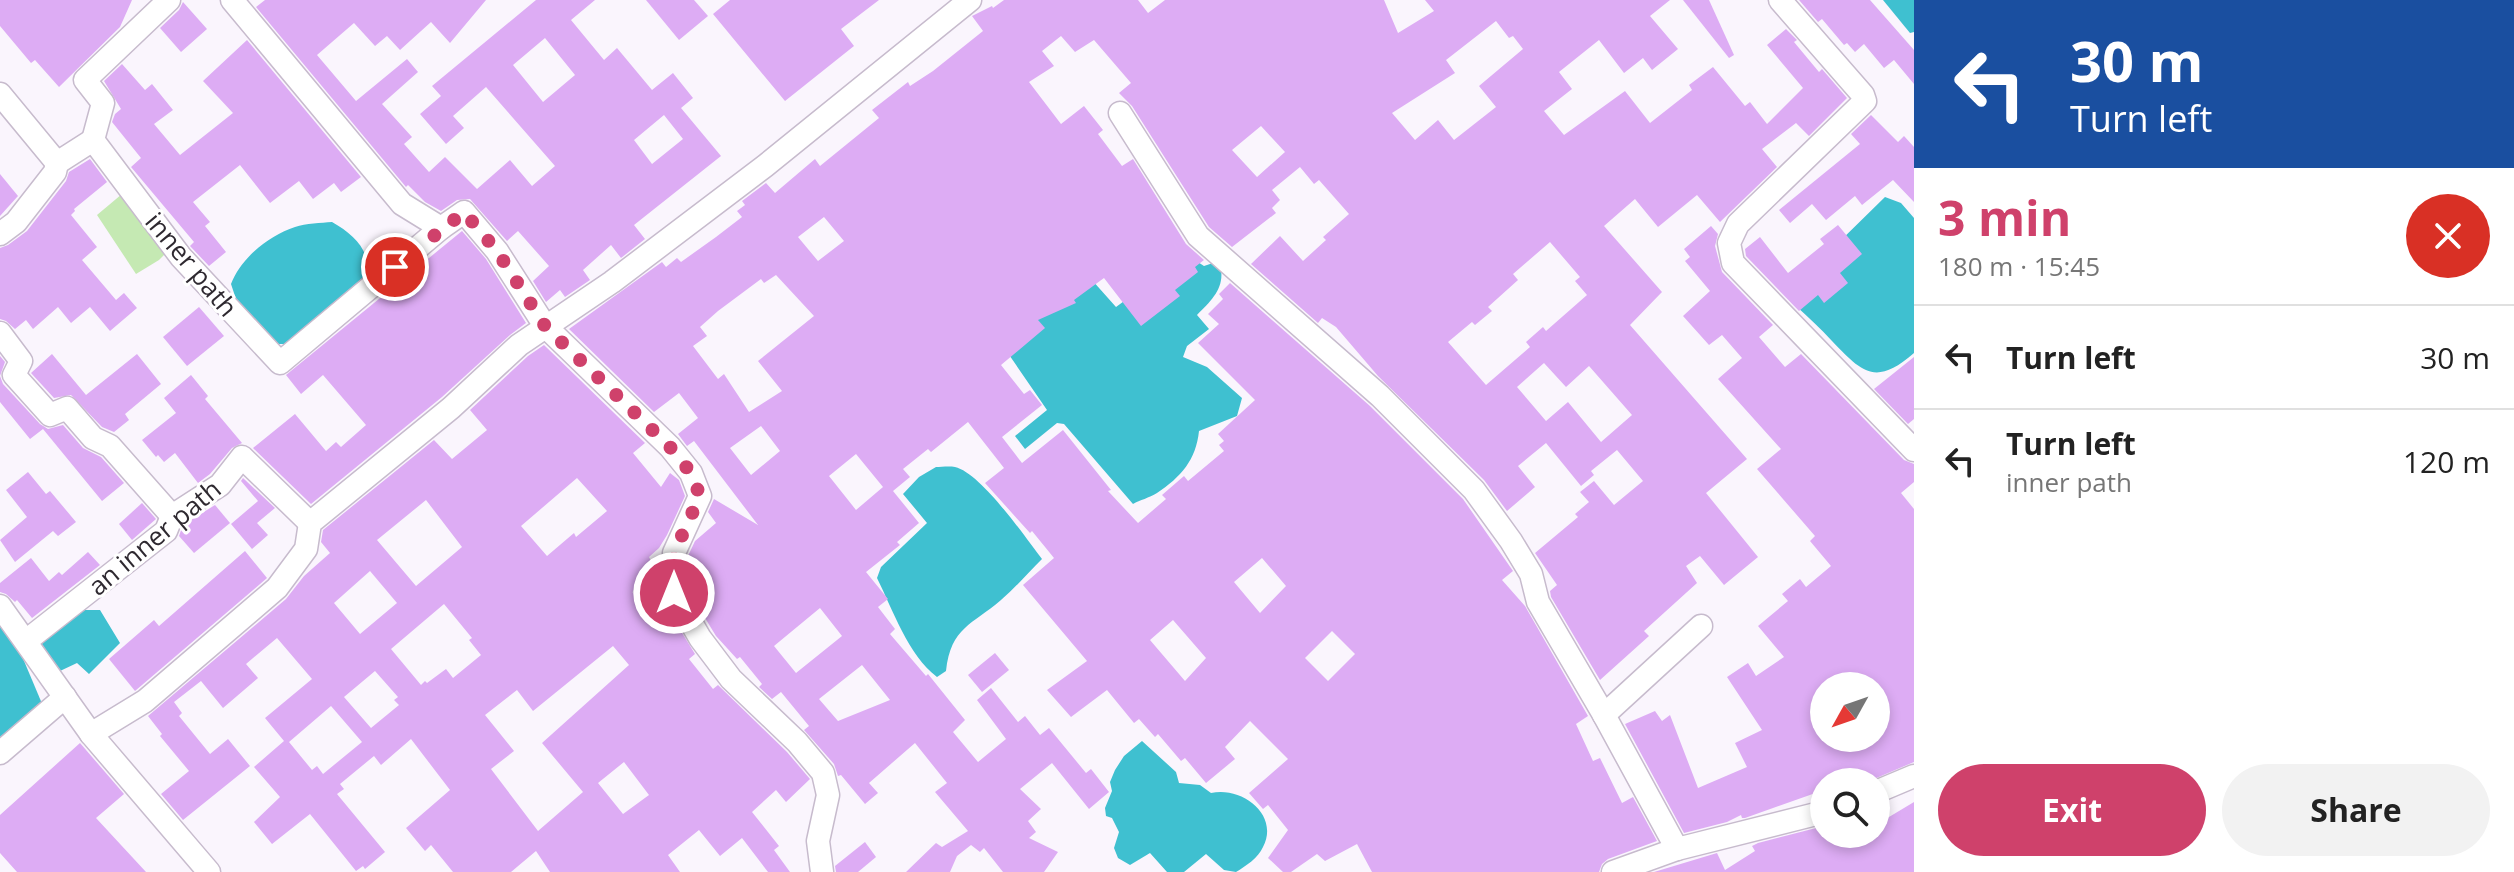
<!DOCTYPE html>
<meta charset="utf-8">
<style>
:root{--surface:#fff;--page:#f2f2f2;--text:#222;--muted:#767676;--line:#e0e0e0;--accent:#cf416b}
body{margin:0;font-family:"Open Sans",sans-serif;background:var(--page);color:var(--text);height:100vh;display:flex;flex-direction:column;font-size:30px;white-space:nowrap}
*{box-sizing:border-box;margin:0}
p{font-size:26px;color:var(--muted)}
.icon{flex:none;width:44px;height:44px;fill:none;stroke:currentColor;stroke-width:2;stroke-linecap:round;stroke-linejoin:round}
.map{position:relative;flex:1;overflow:hidden}
.side{display:flex;flex-direction:column;background:var(--surface);width:600px}
.side>*{flex:none}
.banner{background:#1a4fa0;color:#fff;overflow:hidden}
.needle{width:52px;rotate:230deg}
.tools{position:absolute;left:1810px;top:672px;display:grid;gap:16px}
.tools a{display:grid;place-items:center;width:80px;height:80px;border-radius:50%;background:var(--surface);box-shadow:0 4px 12px #0003;font-size:40px}
.pin{position:absolute;display:grid;place-items:center;width:68px;height:68px;color:#fff;margin:-34px;border:4px solid #fff;border-radius:50%;box-shadow:0 2px 8px #0007}
.me{position:absolute;width:88px;margin:-44px;rotate:0deg;stroke-linejoin:round;filter:drop-shadow(0 0 6px #0008)}
.turn{display:flex;align-items:center;gap:28px;height:168px;padding:0 24px;font-size:36px}
.turn .icon{width:104px;height:104px;stroke-width:2.5}
.turn b{display:block;font-size:56px;line-height:68px}
.round{display:grid;place-items:center;flex:none;width:84px;height:84px;border-radius:42px;background:var(--page)}
.overview{display:flex;align-items:center;justify-content:space-between;height:136px;padding:0 24px}
h1{font-size:48px;font-weight:700;line-height:60px;color:var(--accent)}
.cta{display:flex;gap:16px;margin-top:auto;padding:16px 24px}
.cta a{flex:1;height:92px;border-radius:48px;background:var(--accent);color:#fff;font-size:32px;font-weight:700;line-height:92px;text-align:center}
.cta a+a{background:var(--page);color:var(--text)}
ul{padding:0;list-style:none}
li{display:flex;align-items:center;gap:24px;height:104px;padding:0 24px;border-top:2px solid var(--line)}
li div{flex:1}
li b{display:block;font-size:30px}
li em{font-style:normal}
main{display:flex;flex:1;min-height:0}
.map>svg:first-child{display:block}
</style>
<main>
<div class="map">
<svg width="1914" height="872" viewBox="0 0 1914 872">
<rect width="100%" height="100%" fill="#faf5fd"/>
<polygon fill="#c5e9b3" points="128,189 173,246 159,260 136,274 97,215"/>
<g fill="#3fc0d0">
<polygon points="1883,0 1914,0 1914,32 1910,33"/>
<path d="M1885 197 1901 203 1914 218V353C1875 387 1862 372 1832 341 1820 328 1808 317 1796 306L1832 249Z"/>
<path d="M332 222C355 235 371 251 368 278L288 344H276L239 308 231 284C241 258 268 236 295 227 306 223 321 223 332 222Z"/>
<path d="M1187 255 1204 266 1213 263 1220 265C1226 287 1212 300 1197 315L1209 329 1187 346 1183 357 1207 367 1242 398 1237 416 1199 431C1196 460 1181 477 1157 493 1149 498 1140 500 1133 504L1064 424 1057 423 1025 449 1015 436 1047 410 1003 346 1083 270 1116 307Z"/>
<path d="M936 467C941 467 949 466 955 467 981 473 1025 537 1042 559 1028 573 1016 587 1001 600 972 625 951 627 946 671L937 677C908 655 893 610 877 578L881 567 927 523 903 494 919 477Z"/>
<polygon points="78,610 100,610 120,643 89,674 77,663 60,671 37,642"/>
<polygon points="0,626 19,649 43,706 0,742"/>
<path d="M1142 741 1176 772 1179 783 1200 785 1211 793C1241 786 1280 814 1263 847 1258 858 1246 866 1236 872L1224 870 1206 854 1184 872H1167L1150 853 1130 865 1118 858 1114 848 1119 832 1112 818 1106 816 1105 808 1112 791 1110 782 1115 770 1124 756Z"/>
</g>
<g fill="#ddacf4" fill-rule="evenodd">
<polygon points="0,0 132,0 120,27 59,87 35,60 31,63 0,26"/>
<path d="M265 0H486L450 43 431 22 400 50 387 36 375 46 354 23 317 55 356 101 407 59 418 72 382 104 412 137 404 144 429 172 445 157 477 189 510 160 532 186 555 166 486 87 453 116 464 128 446 144 420 114 441 96 432 86 536 0H595L571 20 604 60 617 48 652 90 673 73 693 98 681 108 721 156 634 225 645 239 621 258 611 245 583 270 590 280 565 297 560 290 546 302 533 281 549 266 518 231 507 241 470 199 457 200 441 211 425 202 408 185 406 187 256 7ZM545 38 575 75 543 102 513 65ZM664 115 683 139 652 164 634 140Z"/>
<polygon points="646,0 694,0 708,16 679,40"/>
<polygon points="730,0 879,0 841,29 854,46 785,101 713,14"/>
<path d="M1004 0H1138L1148 13 1165 0H1384L1398 33 1434 11 1425 0H1670L1650 16 1678 49 1652 70 1643 58 1624 73 1599 40 1559 72 1572 89 1544 111 1564 135 1625 91 1650 123 1692 90 1689 85 1713 67 1745 106 1750 102 1767 124 1803 88 1767 45 1786 29 1797 40 1794 42 1819 72 1822 69 1847 98 1809 136 1796 123 1762 149 1777 167 1720 222 1697 195 1658 227 1635 199 1604 226 1662 292 1630 325 1747 459 1706 493 1758 557 1724 585 1700 556 1686 566 1697 583 1644 631 1649 636 1600 680 1551 597 1550 591 1557 585 1535 553 1578 517 1575 514 1589 502 1580 492 1594 481 1614 505 1643 481 1617 450 1591 471 1594 475 1581 486 1546 443 1518 466 1535 487 1507 511 1484 480 1378 376 1336 327 1322 318 1318 323 1251 264 1280 236 1303 261 1326 240 1323 237 1349 214 1319 180 1314 184 1300 167 1272 190 1280 200 1272 208 1276 213 1232 247 1209 227 1132 106 1119 93 1131 83 1094 40 1075 52 1061 36 1042 51 1054 66 1029 82 1061 124 1084 106 1103 130 1098 134 1122 166 1133 159 1186 244 1204 260 1195 267 1198 272 1175 290 1180 296 1141 326 1104 278 1074 300 1076 303 1038 320 1045 328 1001 365 1024 394 1030 390 1042 405 1002 437 1022 463 1063 430 1111 490 1108 491 1138 523 1166 499 1162 495 1184 476 1188 481 1224 451 1219 445 1224 441 1218 434 1255 400 1198 343 1219 324 1208 314 1223 299 1219 294 1230 283 1370 406 1463 499 1513 571 1502 580 1525 606 1588 716 1576 724 1593 761 1600 758 1622 803 1633 797 1657 841 1608 859 1602 864 1599 872H1372L1357 844 1325 861 1317 854 1291 872H1283L1268 858 1288 830 1268 805 1263 809 1249 793 1288 759 1250 721 1225 747 1235 759 1206 783 1185 758 1181 761 1158 734 1155 737 1139 719 1134 723 1107 690 1071 717 1047 690 1087 661 1023 585 1054 558 1032 531 1030 533 985 483 1004 468 968 422 931 452 928 449 903 469 910 477 893 491 919 523 897 542 900 545 866 572 888 599 878 607 895 629 890 634 926 676 928 674 965 720 953 732 978 762 1006 739 977 700 991 688 1018 722 1025 716 1040 735 1049 728 1086 773 1091 769 1109 792 1089 809 1052 763 1020 789 1041 809 1028 821 1036 832 1029 838 1058 852 1044 872H1003L984 848 980 852 971 845 957 856 950 872H906L936 843 942 847 968 831 935 792 947 783 915 743 869 783 878 793 865 804 841 775 838 776 834 764 804 730 809 726 781 692 772 699 759 687 762 684 740 657 737 659 716 636 688 590 703 578 688 556 695 541 716 523 708 512 714 499 758 525 694 441 687 446 678 434 698 418 679 393 654 412 569 329 662 262 666 267 677 258 681 262 716 237 742 217 737 211 745 205 742 201 766 183 775 193 815 159 820 166 879 118 872 110 908 82 910 86 933 71 983 31 972 16 992 6 993 8ZM1496 21 1509 38 1513 36 1523 49 1479 86 1496 107 1454 140 1438 120 1415 140 1392 113 1455 73 1446 60ZM1261 126 1285 152 1257 177 1232 150ZM824 217 844 241 818 261 798 237ZM1550 242 1580 277 1575 281 1587 295 1546 331 1543 327 1526 342 1530 347 1486 385 1448 342 1472 322 1475 325 1492 311 1488 307 1518 280 1513 274ZM776 275 814 316 758 361 782 391 749 412 724 374 718 379 693 346 707 336 700 327 718 311 761 279 764 283ZM1544 363 1566 387 1589 366 1632 415 1601 442 1568 402 1546 421 1517 387ZM761 426 780 451 751 475 730 448ZM856 454 883 487 856 510 829 476ZM1262 558 1286 586 1260 613 1234 582ZM820 608 842 636 796 673 774 646ZM1173 620 1206 658 1185 681 1150 640ZM1332 631 1355 654 1328 681 1305 658ZM862 665 890 700 838 721 819 699Z"/>
<polygon points="1683,0 1709,0 1734,55 1729,58"/>
<polygon points="1799,0 1870,0 1914,50 1914,84 1894,60 1884,68 1864,44 1855,52 1847,43 1844,45 1822,19 1818,22"/>
<polygon points="183,2 207,29 181,52 160,28 179,10"/>
<polygon points="247,40 361,177 341,192 334,183 313,199 299,181 270,203 240,165 193,202 210,222 205,226 226,252 209,266 190,246 194,242 131,167 141,158 112,122 115,114 121,109 104,81 122,64 145,90 152,84 173,110 154,124 180,155 233,113 203,81"/>
<polygon points="1871,115 1898,142 1904,136 1914,147 1914,202 1893,180 1862,205 1855,196 1826,220 1812,204 1790,223 1779,210 1860,144 1851,134"/>
<polygon points="90,159 107,182 74,209 75,211 71,215 97,247 82,260 116,300 124,293 137,308 110,331 90,307 71,323 58,307 33,329 26,320 15,329 6,321 0,319 0,248 8,245 27,231 66,181 69,172"/>
<polygon points="0,174 18,196 0,216"/>
<polygon points="1838,225 1862,254 1840,273 1848,283 1824,303 1818,295 1799,311 1746,256 1745,249 1760,237 1788,273 1824,244 1820,239"/>
<path d="M1711 226 1718 234 1715 246 1722 272 1773 325 1759 337 1785 367 1801 354 1904 460 1914 464V482L1901 493 1914 509V762L1867 782H1824V790L1745 818H1742L1741 815 1727 822 1684 833 1625 724 1655 711 1662 721 1670 715 1698 788 1747 767 1735 743 1762 730 1727 677 1748 663 1756 676 1784 657 1758 626 1788 601 1782 594 1800 579 1806 587 1831 566 1810 541 1815 536 1757 469 1781 449 1718 379 1742 358 1722 335 1709 345 1683 316 1710 291 1685 261 1690 257 1684 249ZM1824 686H1876V738H1824Z"/>
<polygon points="462,231 486,259 526,323 510,335 442,397 311,504 253,448 295,414 326,451 336,442 341,447 366,425 323,375 301,394 286,375"/>
<polygon points="199,307 224,336 187,366 163,337"/>
<path d="M544 345 645 443 633 453 661 487 670 473 679 480 685 496 667 535 659 548 649 557 651 561 632 593 658 572 662 600 695 654 689 659 713 689 718 685 787 752 810 779 786 802 776 790 752 812 779 846 774 850 790 872H768L742 838 720 856 699 830 668 855 680 872H550L536 851 511 872H453L431 845 425 851 406 828 450 790 411 739 381 765 374 756 340 784 344 789 337 794 385 852 365 869 363 866 356 871 310 814 272 844 254 822 280 797 254 767 284 741 265 718 312 679 277 638 246 664 258 678 223 708 201 681 174 702 182 713 179 716 210 754 228 739 250 766 183 820 161 794 189 771 160 736 162 734 148 716 286 599 304 576 330 553 321 542 323 530 434 440 452 459 487 430 470 410 528 356ZM577 478 607 511 576 537 574 533 547 556 521 526ZM426 500 462 547 416 586 377 540ZM370 571 397 603 360 634 334 603ZM444 604 472 638 469 640 481 655 453 678 446 669 427 683 425 681 421 685 391 649ZM613 646 629 665 542 743 583 792 538 831 491 769 514 751 485 715 517 690 533 711ZM375 671 398 697 394 700 399 705 371 728 344 697ZM331 706 362 742 323 774 317 766 312 770 289 742ZM624 762 649 795 623 814 598 783Z"/>
<polygon points="52,354 86,395 137,354 161,384 125,414 129,420 114,432 102,427 71,395 54,398 31,373"/>
<polygon points="0,356 5,362 0,376 3,384 40,424 48,429 63,425 83,448 101,457 124,483 102,501 43,429 30,439 0,402"/>
<polygon points="1914,357 1914,419 1908,424 1874,389"/>
<polygon points="191,375 208,396 205,399 242,443 232,448 210,474 198,483 175,453 164,462 158,455 156,457 142,440 176,413 164,398"/>
<polygon points="28,472 46,494 50,491 76,522 58,536 53,531 15,562 0,540 27,517 6,490"/>
<polygon points="243,478 275,508 257,523 268,535 252,549 231,524 258,501 241,481"/>
<polygon points="142,503 156,519 132,540 119,524"/>
<polygon points="215,505 230,523 194,553 179,536 183,525"/>
<polygon points="245,551 267,578 135,691 109,659 154,620 159,626"/>
<polygon points="88,552 100,565 32,618 17,600 15,602 6,594 0,592 0,583 31,558 49,581 59,572 62,575"/>
<polygon points="995,653 1009,670 982,692 968,675"/>
<polygon points="80,743 124,794 96,818 146,872 17,872 0,853 0,815"/>
<polygon points="1914,802 1914,872 1654,872 1717,853 1725,870 1755,851 1752,846 1758,843 1824,826 1824,834 1876,834 1876,806 1880,805 1889,817"/>
<polygon points="865,842 876,857 858,872 836,872 835,866"/>
</g>
<g fill="none" stroke-linecap="round" stroke-linejoin="round">
<defs>
<g id="street">
<polyline points="169,0 85,80 103,103 93,140 181,257 280,363 441,228"/>
<polyline points="232,0 402,204 441,228 464,212 497,251 545,326 670,447 691,473 700,496 674,553 674,593 700,638 731,679 797,742 823,773 828,795 818,841 822,872"/>
<polyline points="1780,0 1863,95 1865,101 1738,224 1729,243 1733,263 1914,450"/>
<polyline points="0,94 57,163"/>
<polyline points="1120,113 1198,236 1380,396 1474,490 1511,541 1531,574 1538,602 1604,715 1677,849"/>
<polyline points="57,163 93,140"/>
<polyline points="0,234 16,222 55,172 57,163"/>
<polyline points="0,333 21,361 14,375 50,415 67,408 93,438 110,446 172,516"/>
<polyline points="0,606 91,734 209,872"/>
<polyline points="26,641 166,531 172,516 220,485 242,457 310,523"/>
<polyline points="1604,715 1701,626"/>
<polyline points="91,734 145,701 277,588 306,549 310,523 451,408 519,345 612,282 765,166 970,0"/>
<polyline points="0,753 65,697"/>
<polyline points="1876,792 1914,776"/>
<polyline points="1613,872 1677,849 1824,812"/>
</g>
</defs>
<use href="#street" stroke="#c7bbcd" stroke-width="25"/>
<use href="#street" stroke="#fff" stroke-width="22"/>
</g>
<g fill="none" stroke-linecap="round" stroke-linejoin="round">
<polyline stroke="#cf416b" stroke-width="14" stroke-dasharray="0 25.2" points="395,267 464,212 497,251 545,326 670,447 691,473 700,496 674,553 674,593"/>
</g>
<g text-anchor="middle" dominant-baseline="central" stroke-width="6" stroke-linejoin="round" paint-order="stroke">
<g font-size="26" fill="#2e2930" stroke="#fff">
<text transform="translate(192 264) rotate(50)">inner path</text>
<text transform="translate(154 537) rotate(-40)">an inner path</text>
</g>
</g>
</svg>
<div class="tools">
<a><svg class="needle" viewBox="-14 -14 28 28"><path d="M0-13l5 13h-10z" fill="#e53935"/><path d="M0 13l5-13h-10z" fill="#767676"/></svg></a>
<a><svg class="icon" aria-label="search" viewBox="0 0 24 24"><circle cx="10" cy="10" r="6"/><path d="M15 15l6 6"/></svg></a>
</div>
<div class="pin" style="left:395px;top:267px;background:#d93025"><svg class="icon" aria-label="arrive" viewBox="0 0 24 24"><path d="M6 21V4h12l-3 4 3 4H6"/></svg></div>
<svg class="me" style="left:674px;top:593px" viewBox="-20 -20 40 40"><circle r="17" fill="#cf416b" stroke="#fff" stroke-width="3"/><path d="M0-11L8 9 0 5-8 9z" fill="#fff"/></svg>
</div>
<section class="side">
<div class="banner">
<div class="turn"><svg class="icon" aria-label="left" viewBox="0 0 24 24"><path d="M17 20v-9H6M10 6l-5 5 5 5"/></svg><div><b>30 m</b>Turn left</div></div>
</div>
<div class="overview"><div><h1>3 min</h1><p>180 m · 15:45</p></div><a class="round" style="background:#d93025;color:#fff"><svg class="icon" aria-label="close" viewBox="0 0 24 24"><path d="M6 6l12 12M18 6L6 18"/></svg></a></div>
<ul>
<li><svg class="icon" aria-label="left" viewBox="0 0 24 24"><path d="M17 20v-9H6M10 6l-5 5 5 5"/></svg><div><b>Turn left</b></div><em>30 m</em></li>
<li><svg class="icon" aria-label="left" viewBox="0 0 24 24"><path d="M17 20v-9H6M10 6l-5 5 5 5"/></svg><div><b>Turn left</b><p>inner path</p></div><em>120 m</em></li>
</ul>
<div class="cta"><a>Exit</a><a>Share</a></div>
</section>
</main>
